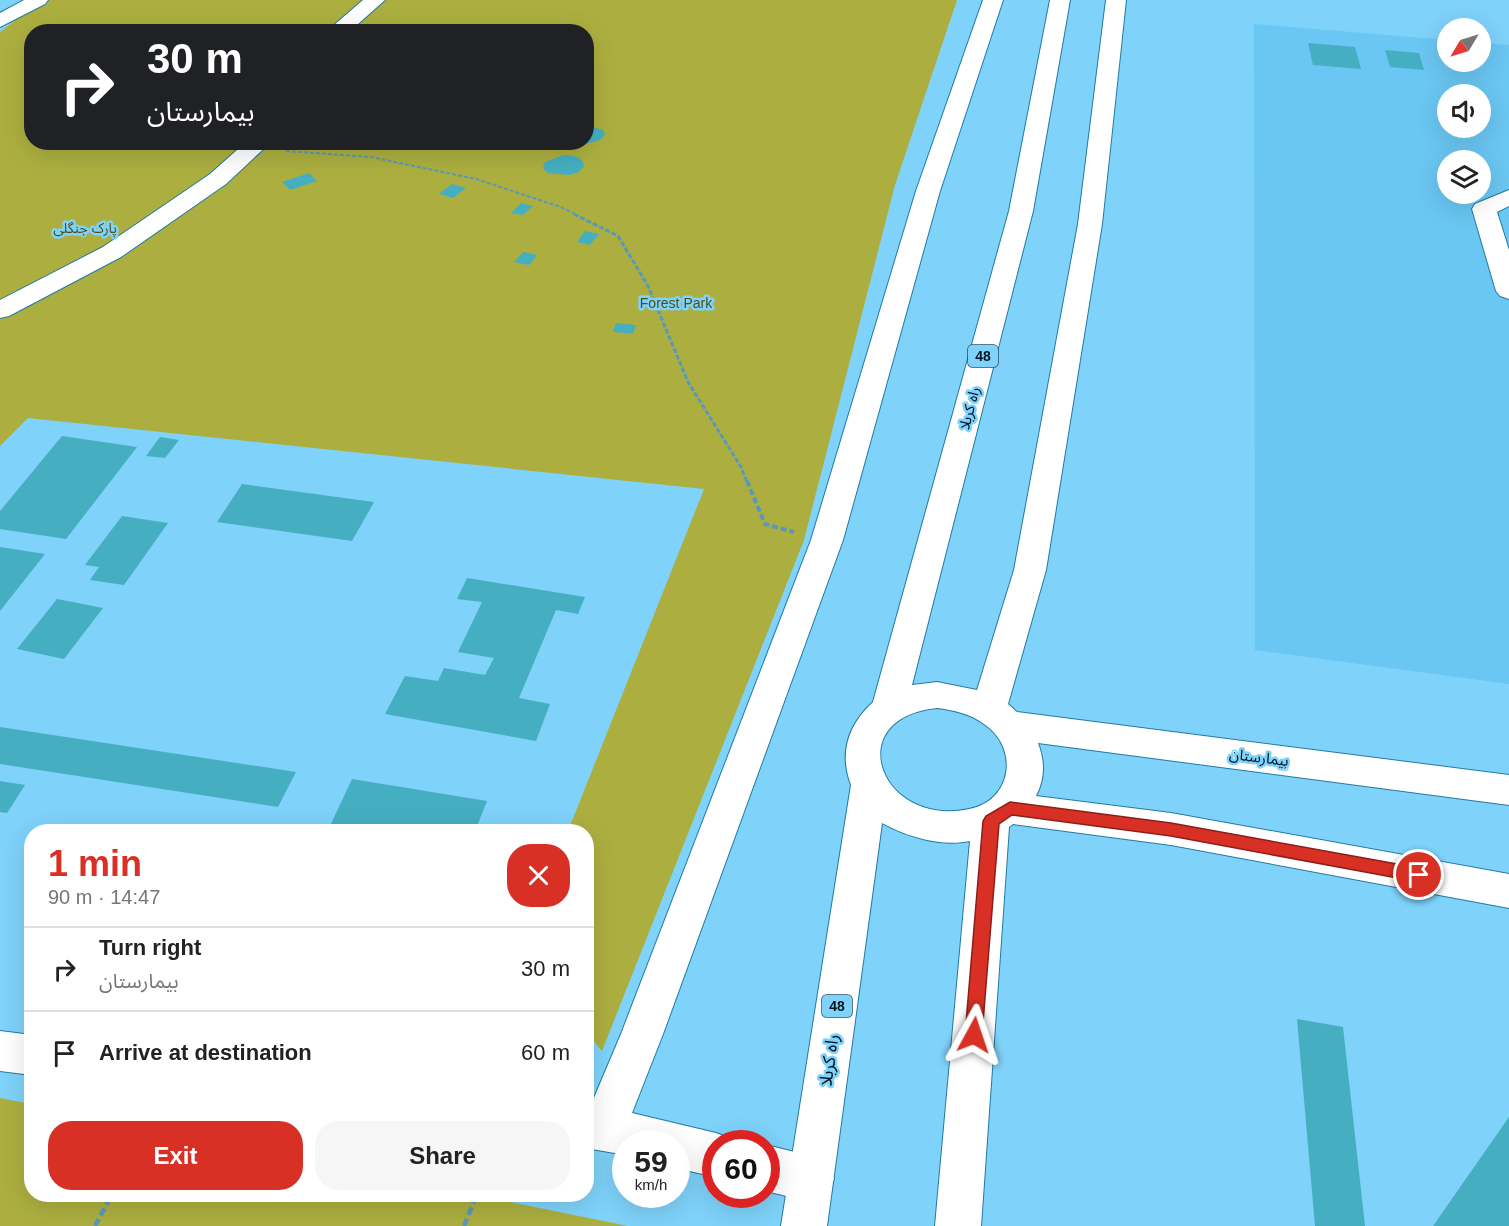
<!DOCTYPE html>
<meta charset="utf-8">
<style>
:root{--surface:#fff;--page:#f6f6f6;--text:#222;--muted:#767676;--line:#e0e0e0;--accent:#d93025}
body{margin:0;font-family:Helvetica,"Noto Sans Arabic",sans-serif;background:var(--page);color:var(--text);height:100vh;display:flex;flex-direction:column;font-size:22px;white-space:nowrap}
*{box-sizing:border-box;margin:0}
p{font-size:20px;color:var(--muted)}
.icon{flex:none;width:33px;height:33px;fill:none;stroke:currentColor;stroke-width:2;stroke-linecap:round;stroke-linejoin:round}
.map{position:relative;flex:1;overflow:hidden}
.panel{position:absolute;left:24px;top:824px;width:570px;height:378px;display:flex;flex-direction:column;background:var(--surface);border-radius:24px;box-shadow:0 6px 24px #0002}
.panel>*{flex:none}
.guide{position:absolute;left:24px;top:24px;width:570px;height:126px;border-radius:24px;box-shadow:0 6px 24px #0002;background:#202124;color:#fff;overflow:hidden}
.needle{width:39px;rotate:232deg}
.tools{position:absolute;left:1437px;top:18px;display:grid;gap:12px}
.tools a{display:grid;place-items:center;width:54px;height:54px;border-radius:50%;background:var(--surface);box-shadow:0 6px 24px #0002;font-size:30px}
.speed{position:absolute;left:612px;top:1130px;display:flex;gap:12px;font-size:30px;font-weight:700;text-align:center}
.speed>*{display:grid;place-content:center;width:78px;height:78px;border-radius:50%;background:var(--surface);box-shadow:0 6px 24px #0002;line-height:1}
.speed small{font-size:15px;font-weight:400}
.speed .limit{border:9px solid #d22;background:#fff;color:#111}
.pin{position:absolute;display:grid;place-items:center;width:51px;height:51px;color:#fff;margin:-26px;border:3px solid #fff;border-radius:50%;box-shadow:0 2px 6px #0007}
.me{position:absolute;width:66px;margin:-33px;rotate:5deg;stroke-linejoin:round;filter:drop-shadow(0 0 4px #0008)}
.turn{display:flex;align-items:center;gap:21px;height:126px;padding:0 24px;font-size:27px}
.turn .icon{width:78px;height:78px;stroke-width:2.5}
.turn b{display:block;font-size:42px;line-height:51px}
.round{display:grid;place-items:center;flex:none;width:63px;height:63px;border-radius:24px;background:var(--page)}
.head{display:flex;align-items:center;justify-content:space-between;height:102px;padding:0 24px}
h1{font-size:36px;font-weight:700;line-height:45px;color:var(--accent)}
.cta{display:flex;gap:12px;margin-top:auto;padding:12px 24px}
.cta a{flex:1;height:69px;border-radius:24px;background:var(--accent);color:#fff;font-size:24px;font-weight:700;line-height:69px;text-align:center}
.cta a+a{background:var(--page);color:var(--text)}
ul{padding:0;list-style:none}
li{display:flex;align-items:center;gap:18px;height:84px;padding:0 24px;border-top:2px solid var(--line)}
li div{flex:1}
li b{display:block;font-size:22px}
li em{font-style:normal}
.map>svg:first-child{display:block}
</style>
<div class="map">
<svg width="1509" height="1226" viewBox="0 0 1509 1226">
<rect width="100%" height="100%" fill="#7fd2fa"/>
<path fill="#6ac6f2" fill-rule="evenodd" d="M1254 24 1447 40 1448 62H1480L1481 43 1509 45V684L1255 650ZM1448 94H1480V128H1448ZM1448 160H1480V194H1448Z"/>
<g fill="#acaf3f" fill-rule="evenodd">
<path d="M41 0H957L895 185 804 540 602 1051 587 1033 586 831H568L704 489 28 418 0 446V32ZM32 32H586V142H32Z"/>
<polygon points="0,1098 31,1104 32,1194 472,1194 628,1226 0,1226"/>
</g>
<g fill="#45afc1">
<polygon points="1308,43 1355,47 1361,69 1313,65"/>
<polygon points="1385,50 1419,53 1424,70 1390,67"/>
<polygon points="586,125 603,130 605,135 600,140 586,144"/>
<polygon points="564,155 575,156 582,160 584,166 579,172 569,175 548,173 543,168 545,162"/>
<polygon points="309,173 317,181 290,190 282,182"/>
<polygon points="452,184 466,188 453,198 439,194"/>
<polygon points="521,203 533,206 523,215 511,213"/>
<polygon points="585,231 599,234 590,245 577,242"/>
<polygon points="523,252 537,255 529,265 514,262"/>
<polygon points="616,323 636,325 633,334 613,332"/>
<polygon points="62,436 137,447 66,539 0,529 0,511"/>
<polygon points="160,437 179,440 165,458 146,456"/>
<polygon points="242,484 374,502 352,541 217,522"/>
<polygon points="122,516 168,523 124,585 90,580 99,567 85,565"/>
<polygon points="0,547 45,554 0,611"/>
<polygon points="467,578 585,597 578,614 556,610 519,698 550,704 536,741 385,714 405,676 438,681 444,668 485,675 494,658 458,652 482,602 457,599"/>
<polygon points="57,599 103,608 64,659 17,649"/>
<polygon points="0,727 296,772 278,807 0,764"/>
<polygon points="352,779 487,801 475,831 359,831 330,826"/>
<polygon points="0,781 25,785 7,813 0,812"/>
<polygon points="1297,1019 1343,1027 1365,1226 1315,1226"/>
<polygon points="1509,1117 1509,1226 1433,1226"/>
</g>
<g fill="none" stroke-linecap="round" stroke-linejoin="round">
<defs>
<g id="minor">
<polygon points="24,0 48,0 45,4 0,27 0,13"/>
<polygon points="363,0 385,0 349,32 326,32"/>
<polygon points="983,0 1003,0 940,191 843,540 663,1034 632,1113 716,1133 732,1139 734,1143 716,1143 716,1177 676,1168 676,1143 626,1143 626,1155 586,1148 586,1104 591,1105 621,1034 811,540 916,191"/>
<polygon points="246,142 271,142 226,184 121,257 9,316 0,318 0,300 103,247 210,174"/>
<polygon points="1509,190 1509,206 1497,212 1509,250 1509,299 1500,296 1496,291 1472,209 1475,204"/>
<polygon points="0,1031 32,1035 32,1075 0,1071"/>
<polygon points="766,1145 811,1156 827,1163 834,1179 827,1195 811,1202 766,1191"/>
</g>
<path id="major" d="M1050 0H1070L1033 211 912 685 937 682 977 690 1014 570 1078 224 1106 0H1126L1102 224 1046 570 1008 704 1017 712 1509 775V805L1038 743C1045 762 1045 778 1036 796L1171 813 1509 874V908L1171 845 1013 824 1009 827 981 1226H935L970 841C942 847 907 837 882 823L827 1226H781L851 785C839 753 848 725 873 702L1009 211ZM937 708C953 710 971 714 984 724 1020 748 1012 801 969 809 880 828 839 718 937 708Z"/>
</defs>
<use href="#minor" stroke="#217ba0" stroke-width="2"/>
<use href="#major" stroke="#217ba0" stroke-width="2"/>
<polyline stroke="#5999b8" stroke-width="2" stroke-dasharray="4 2" stroke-linecap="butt" points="286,151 371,157 476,179 561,207 577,215"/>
<polyline stroke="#5999b8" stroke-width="3" stroke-dasharray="5 2" stroke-linecap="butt" points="574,214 618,236 648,286 688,382 741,467 747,482"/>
<polyline stroke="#5999b8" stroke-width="4" stroke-dasharray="6 3" stroke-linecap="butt" points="747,481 765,524 794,532"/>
<g stroke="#5999b8" stroke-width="4.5" stroke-dasharray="8 4" stroke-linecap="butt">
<polyline points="95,1226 112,1194"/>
<polyline points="464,1226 477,1194"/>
</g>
<use href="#minor" fill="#fff" fill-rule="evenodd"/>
<use href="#major" fill="#fff" fill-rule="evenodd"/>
</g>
<polygon fill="#d93025" stroke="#8d1f18" stroke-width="1.5" points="1010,802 1171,823 1419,868 1424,871 1427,875 1424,880 1419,882 1171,836 1012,815 999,824 982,1035 980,1041 974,1044 967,1041 965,1035 983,821 986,816"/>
<g text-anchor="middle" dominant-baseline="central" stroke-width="5" stroke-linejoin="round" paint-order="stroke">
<g font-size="14" fill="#4d4e17" stroke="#7fd2fa">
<text x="85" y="228">پارک جنگلی</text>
<text x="676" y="303">Forest Park</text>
</g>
<g fill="#7fd2fa" stroke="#264e62" stroke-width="1.5">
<rect x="968" y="345" width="30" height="22" rx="4.5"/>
<rect x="822" y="995" width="30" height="22" rx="4.5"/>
</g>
<g font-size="14" font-weight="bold" fill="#001521">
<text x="983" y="356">48</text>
<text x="837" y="1006">48</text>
</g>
<g font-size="15" fill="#001521" stroke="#7fd2fa">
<text transform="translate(969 408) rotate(-75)">راه کربلا</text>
<text transform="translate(1259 757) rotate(7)">بیمارستان</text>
</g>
<g font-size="18" fill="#001521" stroke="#7fd2fa">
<text transform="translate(829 1060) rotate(-82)">راه کربلا</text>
</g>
</g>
</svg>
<div class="tools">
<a><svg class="needle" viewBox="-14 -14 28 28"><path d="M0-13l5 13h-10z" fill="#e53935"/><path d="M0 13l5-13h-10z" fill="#767676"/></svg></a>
<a><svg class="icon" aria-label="sound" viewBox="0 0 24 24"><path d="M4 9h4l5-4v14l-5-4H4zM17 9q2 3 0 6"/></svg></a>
<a><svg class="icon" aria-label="layers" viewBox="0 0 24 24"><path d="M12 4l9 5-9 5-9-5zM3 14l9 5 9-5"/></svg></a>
</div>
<div class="speed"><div>59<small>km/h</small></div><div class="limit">60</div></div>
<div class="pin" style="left:1419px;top:875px;background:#d93025"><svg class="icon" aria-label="arrive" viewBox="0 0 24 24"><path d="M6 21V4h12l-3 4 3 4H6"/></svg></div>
<svg class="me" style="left:974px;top:1035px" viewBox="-20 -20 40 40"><path d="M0-17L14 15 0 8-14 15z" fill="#d93025" stroke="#fff" stroke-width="4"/></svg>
<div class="guide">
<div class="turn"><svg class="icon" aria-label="right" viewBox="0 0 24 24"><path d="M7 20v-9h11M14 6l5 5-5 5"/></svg><div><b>30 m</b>بیمارستان</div></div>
</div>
<section class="panel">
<div class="head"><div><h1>1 min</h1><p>90 m · 14:47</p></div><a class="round" style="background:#d93025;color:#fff"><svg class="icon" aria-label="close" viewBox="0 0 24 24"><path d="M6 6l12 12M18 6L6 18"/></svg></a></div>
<ul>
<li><svg class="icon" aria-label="right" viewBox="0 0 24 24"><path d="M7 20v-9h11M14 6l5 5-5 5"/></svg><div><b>Turn right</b><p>بیمارستان</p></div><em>30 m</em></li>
<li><svg class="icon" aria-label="arrive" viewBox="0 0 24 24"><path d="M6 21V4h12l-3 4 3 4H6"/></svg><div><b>Arrive at destination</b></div><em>60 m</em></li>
</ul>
<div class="cta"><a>Exit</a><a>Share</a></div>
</section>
</div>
